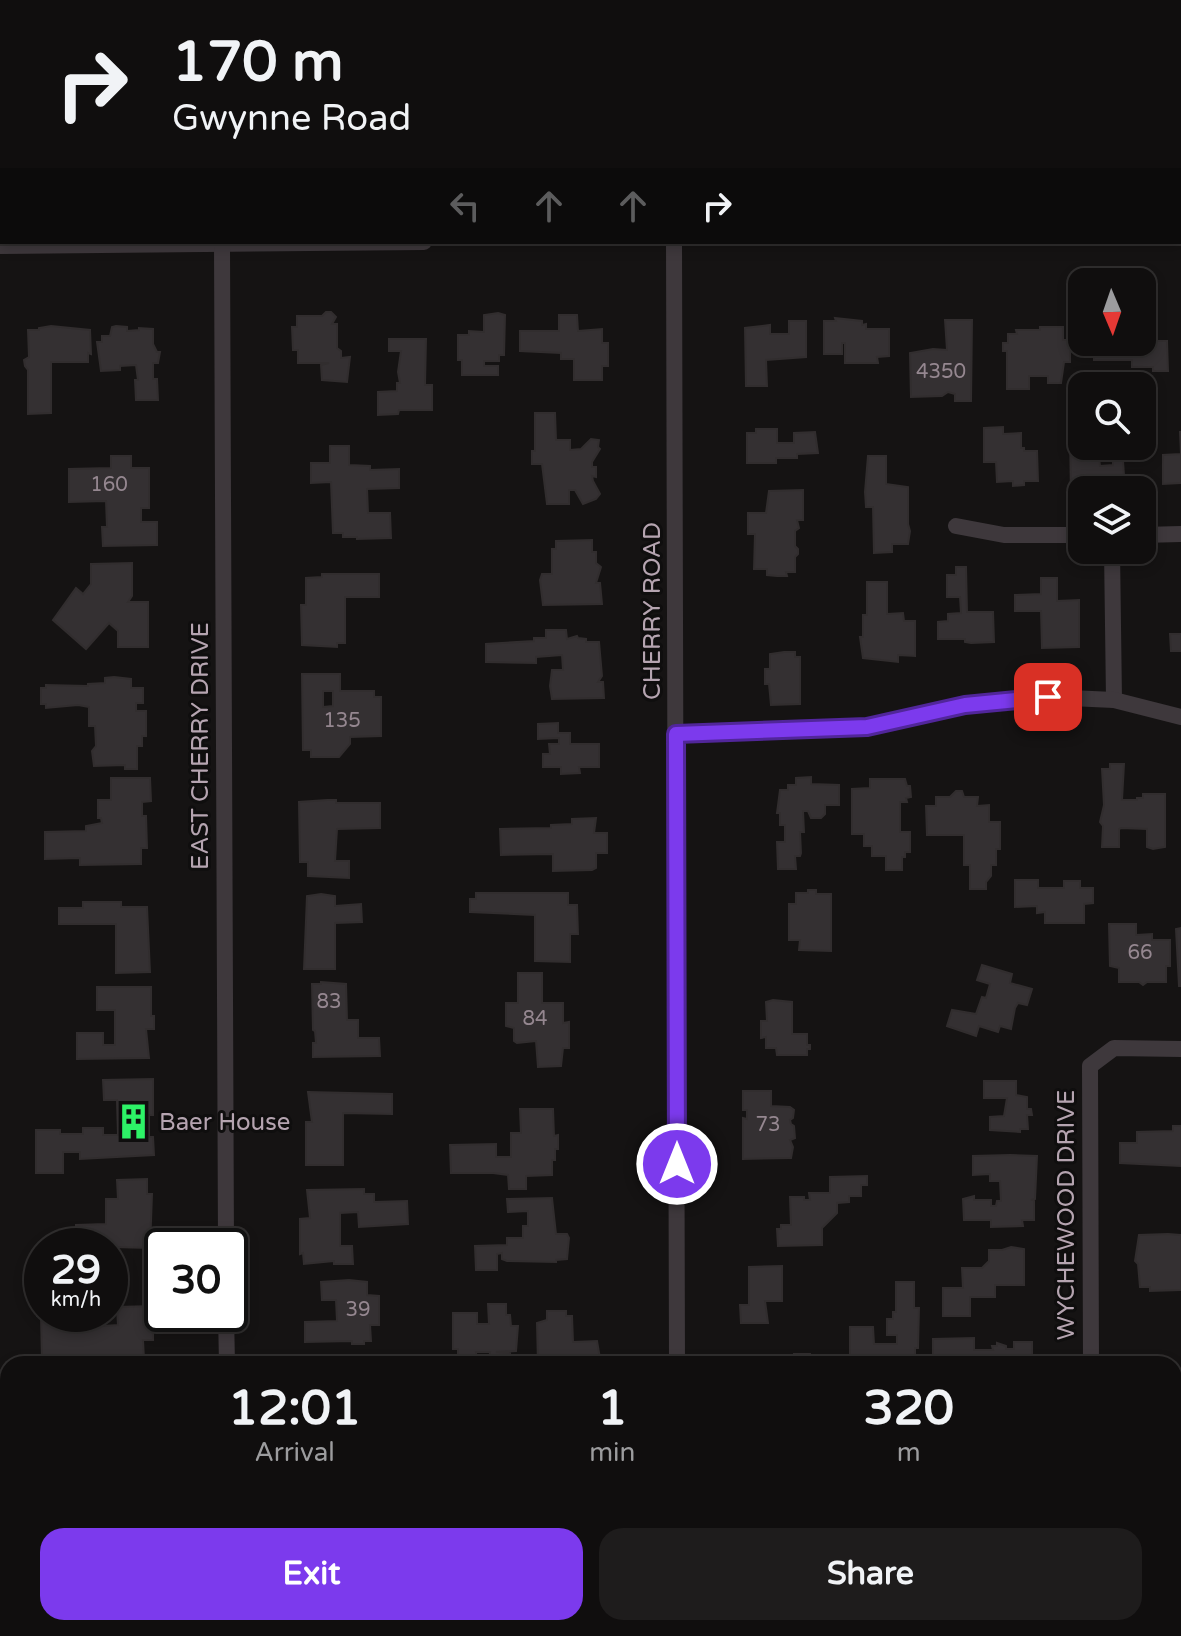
<!DOCTYPE html>
<style>
:root{--surface:#100e0e;--page:#1e1c1c;--text:#f1f3f6;--muted:#9c9c9e;--line:#302e2e;--accent:#7c3aed}
body{margin:0;font-family:"Varela Round",sans-serif;background:var(--page);color:var(--text);height:100vh;display:flex;flex-direction:column;font-size:30px;white-space:nowrap}
*{box-sizing:border-box;margin:0}
p{font-size:26px;color:var(--muted)}
.icon{flex:none;width:44px;height:44px;fill:none;stroke:currentColor;stroke-width:2;stroke-linecap:round;stroke-linejoin:round}
.map{position:relative;flex:1;overflow:hidden}
.panel{position:absolute;left:0px;top:1356px;width:1182px;height:280px;display:flex;flex-direction:column;background:var(--surface);border-radius:24px 24px 0 0;box-shadow:0 4px 12px #0003,0 0 0 2px var(--line)}
.panel>*{flex:none}
.hud{position:absolute;left:0px;top:0px;width:1182px;height:244px;box-shadow:0 4px 12px #0003,0 0 0 2px var(--line);background:#100e0e;color:var(--text);overflow:hidden}
.needle{width:52px;rotate:178deg}
.fabs{position:absolute;left:1068px;top:268px;display:grid;gap:16px}
.fabs a{display:grid;place-items:center;width:88px;height:88px;border-radius:16px;background:var(--surface);box-shadow:0 4px 12px #0003,0 0 0 2px var(--line);font-size:40px}
.speed{position:absolute;left:24px;top:1228px;display:flex;gap:16px;font-size:40px;font-weight:700;text-align:center}
.speed>*{display:grid;place-content:center;width:104px;height:104px;border-radius:50%;background:var(--surface);box-shadow:0 4px 12px #0003,0 0 0 2px var(--line);line-height:1}
.speed small{font-size:20px;font-weight:400}
.speed .limit{border:4px solid #111;border-radius:12px;background:#fff;color:#111}
.pin{position:absolute;display:grid;place-items:center;width:68px;height:68px;color:#fff;margin:-34px;border-radius:16px;box-shadow:0 4px 12px #0006}
.me{position:absolute;width:88px;margin:-44px;rotate:0deg;stroke-linejoin:round;filter:drop-shadow(0 0 6px #0008)}
.turn{display:flex;align-items:center;gap:28px;height:168px;padding:0 40px;font-size:36px}
.turn .icon{width:104px;height:104px;stroke-width:2.5}
.turn b{display:block;font-size:56px;line-height:68px}
.lanes{display:flex;align-items:center;height:76px;padding:0 40px;background:#0003;justify-content:center;gap:40px;direction:ltr}
.lanes .off{opacity:.35}
.eta{display:flex;justify-content:space-evenly;align-items:center;height:136px;text-align:center}
.eta b{font-size:48px;font-weight:700;line-height:56px}
.cta{display:flex;gap:16px;margin-top:auto;padding:16px 40px}
.cta a{flex:1;height:92px;border-radius:24px;background:var(--accent);color:#fff;font-size:32px;font-weight:700;line-height:92px;text-align:center}
.cta a+a{background:var(--page);color:var(--text)}
.map>svg:first-child{display:block}
</style>
<div class="map">
<svg width="1181" height="1636" viewBox="0 0 1181 1636">
<rect width="100%" height="100%" fill="#151313"/>
<g fill="#343032" stroke="#312d2e" stroke-width="2" fill-rule="evenodd">
<rect x="785" y="0" width="78" height="2"/>
<polygon points="326,312 331,312 336,317 332,324 337,324 337,348 341,351 341,358 350,357 347,382 322,380 321,365 329,363 298,363 298,350 293,350 292,327 297,327 297,316 322,316"/>
<polygon points="498,313 505,315 504,355 499,355 499,361 484,361 484,366 498,366 498,375 462,375 462,360 458,360 458,335 469,335 469,331 484,332 484,315"/>
<polygon points="559,315 577,315 578,331 602,329 602,343 608,343 608,366 602,366 602,380 574,380 574,359 561,359 561,353 520,351 520,331 559,331"/>
<polygon points="835,318 862,321 862,325 866,324 866,329 889,329 889,356 877,357 878,363 845,363 845,343 842,343 842,354 824,354 824,321 836,321"/>
<polygon points="945,320 972,320 971,401 955,401 955,394 948,392 942,396 911,397 910,353 933,349 947,350"/>
<polygon points="789,321 806,321 806,357 766,360 767,386 746,386 745,328 770,325 770,334 789,334"/>
<polygon points="51,326 90,330 91,354 88,353 88,362 51,362 51,413 28,414 28,370 25,366 24,360 29,357 28,330 39,330 39,328"/>
<polygon points="116,326 127,327 127,331 139,330 139,328 153,329 153,344 157,352 160,352 158,363 153,363 153,379 157,379 158,400 136,400 135,380 138,380 136,365 120,366 120,370 101,371 97,342 102,342 102,336 110,336 112,327"/>
<polygon points="1040,327 1063,327 1063,340 1070,340 1070,362 1064,362 1061,383 1048,383 1048,376 1029,376 1029,389 1007,389 1007,351 1003,351 1003,343 1008,343 1008,334 1017,334 1016,330 1040,330"/>
<polygon points="1142,334 1155,335 1155,341 1167,341 1168,371 1153,371 1153,367 1132,367 1132,360 1094,360 1094,342 1142,342"/>
<polygon points="389,339 426,339 425,385 432,385 432,410 399,410 398,414 378,415 378,392 397,391 397,383 400,383 398,372 401,351 389,351"/>
<polygon points="535,413 555,413 556,440 570,440 570,450 581,449 591,439 599,440 598,447 600,449 592,462 592,467 596,467 596,477 592,476 593,481 600,494 596,499 583,504 575,490 569,490 569,504 547,504 542,464 532,464 532,451 535,451"/>
<polygon points="1003,427 1003,434 1021,433 1021,448 1024,448 1024,451 1037,451 1038,481 1024,481 1024,485 1013,486 1013,481 997,482 996,462 984,462 984,428"/>
<polygon points="756,429 777,429 777,443 794,443 794,433 815,432 818,453 797,454 797,458 776,458 776,463 747,463 747,433 756,433"/>
<polygon points="1082,432 1082,446 1088,446 1088,456 1099,456 1100,466 1113,465 1113,461 1123,461 1125,490 1082,490 1082,497 1071,498 1070,433"/>
<polygon points="1180,432 1181,432 1181,483 1163,484 1163,455 1181,454"/>
<polygon points="330,446 349,446 349,465 370,466 370,470 399,469 399,488 367,489 368,513 390,513 391,538 357,539 357,537 343,537 343,533 333,533 331,482 311,483 311,463 330,463"/>
<polygon points="111,456 131,456 131,468 149,468 149,508 141,508 141,522 157,522 157,545 103,546 102,527 107,527 106,501 69,502 69,469 111,468"/>
<polygon points="868,456 886,456 886,484 908,487 908,524 910,531 908,544 892,544 892,552 874,553 873,507 866,507 865,492"/>
<polygon points="803,490 803,520 797,520 799,528 795,531 795,546 798,549 798,554 795,557 795,572 786,572 787,576 777,576 767,575 767,569 754,569 755,534 748,534 748,513 766,513 769,491"/>
<polygon points="592,540 592,552 596,552 596,563 601,567 596,583 600,583 602,604 543,605 540,580 542,574 552,574 552,549 556,549 556,541"/>
<polygon points="132,563 132,596 128,602 148,602 148,647 118,647 118,631 109,623 86,649 53,620 76,588 83,594 91,584 91,564"/>
<polygon points="956,567 966,567 967,612 993,612 994,642 971,643 965,642 965,639 938,639 938,622 948,621 948,614 961,613 960,597 947,597 947,575 956,575"/>
<polygon points="322,574 379,574 379,597 345,597 345,643 337,643 337,647 302,645 301,605 306,605 306,578 322,577"/>
<polygon points="1041,578 1057,578 1057,601 1079,600 1079,647 1042,648 1041,611 1015,611 1015,595 1041,594"/>
<polygon points="867,582 887,582 887,614 903,613 904,621 915,621 915,656 898,655 898,662 863,658 860,637 863,637 863,615 867,615"/>
<polygon points="546,630 566,630 567,639 577,636 578,638 586,639 586,642 599,642 602,676 598,682 603,682 604,698 552,699 550,686 552,670 563,670 562,655 536,657 536,663 486,662 486,644 534,641 534,638 546,638"/>
<polygon points="1170,634 1181,634 1181,651 1171,651"/>
<polygon points="784,652 795,652 795,657 800,657 800,704 771,705 769,684 765,684 765,669 770,669 770,654"/>
<path d="M302 674H340V691H374V697H381V736L350 737V744L339 757H311V750H303ZM323 691H333V706L323 707Z"/>
<polygon points="114,677 131,679 131,688 143,688 143,703 136,703 136,711 146,711 146,736 142,736 142,746 137,746 137,769 125,769 125,765 94,766 92,751 96,746 95,726 89,726 89,707 78,705 46,708 46,704 41,704 41,688 46,688 46,685 88,686 88,684 105,683 105,678"/>
<polygon points="558,723 558,733 570,733 570,744 599,744 599,767 579,767 580,773 561,774 561,767 543,767 543,754 550,754 549,744 559,744 559,738 538,739 538,724"/>
<polygon points="1110,764 1124,764 1122,800 1137,800 1137,798 1143,798 1143,794 1165,794 1165,847 1153,849 1147,847 1147,829 1121,828 1119,829 1119,847 1102,847 1103,826 1100,822 1104,805 1102,769 1110,769"/>
<polygon points="811,777 811,784 839,785 839,805 825,805 825,814 821,818 811,818 808,811 803,811 804,832 800,832 801,853 800,856 795,856 796,869 778,869 777,842 785,842 785,825 780,825 780,813 777,813 780,790 788,790 788,785 796,785 796,778"/>
<polygon points="111,778 150,778 151,801 142,802 142,816 146,816 147,848 141,848 141,864 80,865 80,858 45,859 45,832 86,831 86,826 102,823 101,818 98,818 98,800 111,800"/>
<polygon points="870,779 905,779 907,786 910,786 911,797 906,798 907,802 900,802 900,832 910,832 910,852 905,852 905,857 902,857 902,870 886,870 886,856 872,856 872,846 864,846 864,834 852,834 852,789 870,788"/>
<polygon points="956,791 962,791 964,797 978,797 977,806 989,805 989,822 1000,822 1000,849 996,849 996,865 991,865 991,876 986,882 986,889 970,889 970,865 964,865 964,835 927,835 926,806 936,806 936,797 950,797"/>
<polygon points="327,800 336,800 336,803 380,803 380,828 337,829 335,861 349,861 349,878 308,876 308,862 300,862 299,802"/>
<polygon points="596,818 594,833 607,833 607,853 596,853 596,868 592,870 553,871 553,854 501,855 500,829 551,828 551,825 572,824 572,819"/>
<polygon points="1015,880 1038,880 1038,888 1064,888 1064,881 1080,881 1080,888 1093,888 1093,903 1084,904 1084,923 1045,923 1045,912 1037,913 1037,906 1015,907"/>
<polygon points="808,890 816,890 816,894 831,894 831,951 799,950 800,940 789,940 789,904 796,904 796,893 808,893"/>
<polygon points="476,893 568,893 568,905 577,905 578,934 570,934 570,962 535,961 535,915 470,912 470,899 476,899"/>
<polygon points="321,894 335,896 335,906 361,904 362,922 335,923 335,969 304,969 307,896"/>
<polygon points="83,902 121,902 121,907 147,907 150,972 116,973 116,924 59,924 59,908 83,908"/>
<polygon points="1109,924 1136,924 1136,935 1152,934 1152,940 1170,940 1170,966 1166,966 1166,982 1147,982 1143,985 1139,982 1119,982 1119,968 1110,966"/>
<polygon points="1181,928 1181,986 1179,986 1176,929"/>
<polygon points="982,965 1012,974 1010,983 1032,989 1027,1005 1018,1003 1015,1008 1011,1029 1000,1026 998,1032 979,1026 976,1036 947,1026 952,1010 976,1014 982,997 986,998 990,984 977,980"/>
<polygon points="518,973 542,973 542,1003 563,1003 563,1023 569,1022 569,1048 563,1048 561,1066 538,1067 536,1041 517,1043 514,1041 514,1028 506,1026 506,1003 518,1003"/>
<polygon points="321,982 346,984 347,1020 358,1020 358,1038 379,1038 380,1056 313,1057 313,1043 316,1043 315,1031 313,1030 312,984 321,984"/>
<polygon points="97,987 151,987 151,1016 154,1016 154,1029 146,1029 149,1058 77,1059 77,1033 103,1033 103,1045 115,1045 115,1010 97,1010"/>
<polygon points="773,1000 792,1002 792,1034 807,1034 807,1045 810,1045 810,1049 807,1049 807,1055 777,1055 776,1048 766,1048 766,1037 761,1038 761,1021 767,1021 766,1002"/>
<polygon points="153,1079 153,1115 149,1115 149,1137 153,1137 154,1155 80,1159 80,1152 63,1152 63,1173 36,1173 36,1130 60,1130 60,1134 83,1134 83,1128 103,1128 103,1135 118,1135 117,1100 104,1100 103,1080"/>
<polygon points="984,1081 1016,1081 1016,1095 1027,1097 1027,1109 1031,1109 1032,1115 1027,1115 1028,1129 1020,1129 1020,1132 990,1130 990,1117 1004,1116 1007,1098 984,1098"/>
<polygon points="743,1091 771,1091 771,1106 790,1107 794,1110 793,1118 790,1120 791,1124 794,1126 795,1138 790,1140 793,1147 791,1158 743,1159 743,1118 747,1119 747,1110 743,1110"/>
<polygon points="308,1092 392,1094 392,1114 343,1113 343,1165 306,1165 306,1122 312,1122"/>
<polygon points="520,1109 553,1109 554,1136 558,1135 558,1149 555,1149 555,1160 552,1160 552,1175 526,1176 526,1189 509,1189 508,1175 493,1173 451,1173 450,1145 496,1144 496,1157 511,1157 511,1133 521,1133"/>
<polygon points="1173,1126 1181,1126 1181,1166 1120,1163 1120,1143 1137,1143 1137,1132 1173,1131"/>
<polygon points="1010,1155 1037,1156 1035,1199 1031,1200 1034,1200 1034,1220 1022,1220 1023,1226 991,1227 991,1220 964,1220 963,1199 974,1196 974,1200 991,1200 991,1206 996,1206 997,1201 1001,1201 1000,1181 990,1181 990,1174 973,1175 973,1156"/>
<polygon points="867,1176 867,1185 861,1185 861,1196 849,1196 849,1202 837,1203 837,1213 822,1228 822,1245 778,1246 777,1229 781,1229 781,1225 791,1225 790,1197 804,1197 804,1200 810,1200 809,1193 830,1193 830,1177"/>
<polygon points="147,1179 147,1194 152,1194 150,1248 76,1246 76,1225 106,1224 106,1199 118,1199 117,1180"/>
<polygon points="364,1189 364,1194 374,1194 374,1202 407,1201 408,1224 359,1227 358,1212 340,1213 340,1246 352,1246 353,1264 334,1264 334,1261 304,1264 303,1253 300,1254 300,1219 310,1218 307,1190"/>
<polygon points="552,1198 556,1234 567,1234 569,1238 567,1259 556,1260 556,1262 507,1261 502,1259 502,1253 497,1254 497,1270 476,1270 475,1246 507,1245 507,1238 523,1238 523,1226 528,1226 528,1211 508,1212 507,1199"/>
<polygon points="1168,1234 1181,1235 1181,1290 1150,1291 1150,1287 1140,1287 1138,1264 1135,1261 1139,1235"/>
<polygon points="1011,1247 1024,1249 1024,1285 995,1285 995,1297 970,1297 970,1316 943,1316 943,1288 963,1288 962,1268 982,1268 989,1261 989,1250 1002,1250"/>
<polygon points="782,1266 782,1301 765,1301 768,1323 741,1323 740,1305 749,1305 749,1267"/>
<polygon points="349,1280 367,1282 367,1295 379,1296 379,1325 370,1325 371,1341 364,1341 364,1344 352,1344 352,1341 305,1342 305,1322 337,1321 336,1300 322,1300 321,1282"/>
<polygon points="896,1282 914,1282 914,1308 919,1308 918,1348 915,1348 915,1356 912,1356 910,1364 850,1364 850,1327 873,1327 874,1344 897,1344 897,1335 887,1335 887,1319 893,1319 893,1312 896,1312"/>
<polygon points="37,1290 42,1290 42,1314 81,1314 81,1318 103,1318 103,1326 118,1325 117,1307 153,1306 153,1340 143,1340 144,1359 102,1360 103,1364 53,1364 53,1360 42,1360 41,1316 37,1316"/>
<polygon points="488,1304 506,1304 506,1315 510,1315 511,1326 518,1326 516,1351 496,1352 510,1353 510,1364 489,1364 490,1352 476,1352 477,1364 458,1364 458,1349 453,1349 453,1313 477,1313 477,1324 489,1324"/>
<polygon points="547,1311 566,1311 566,1316 572,1316 573,1342 597,1341 601,1364 538,1364 537,1323 547,1320"/>
<polygon points="974,1338 974,1350 993,1350 992,1346 997,1346 997,1343 1006,1346 1006,1349 1014,1349 1014,1342 1032,1342 1032,1357 1037,1357 1037,1364 954,1363 954,1359 933,1359 933,1339"/>
<polygon points="794,1354 810,1354 810,1359 821,1359 821,1364 794,1364"/>
<polygon points="331,1358 346,1360 349,1364 309,1364 309,1360"/>
<polygon points="0,1621 8,1621 8,1628 25,1628 25,1636 0,1636"/>
<polygon points="276,1628 331,1628 331,1636 293,1636 293,1633 276,1633"/>
<polygon points="374,1628 425,1628 425,1636 382,1636"/>
</g>
<g fill="none" stroke-linecap="round" stroke-linejoin="round">
<g stroke="#3e383c" stroke-width="16">
<polyline points="340,0 340,2"/>
<polyline points="1008,0 1008,2"/>
<polyline points="1180,234 1181,234"/>
<polyline points="674,242 677,1364"/>
<polyline points="0,246 424,242"/>
<polyline points="222,246 226,1246"/>
<polyline points="956,526 1004,535 1082,535"/>
<polyline points="1142,535 1181,534"/>
<polyline points="1112,550 1114,700"/>
<polyline points="676,734 867,727 965,705 1048,697 1114,700 1181,717"/>
<polyline points="226,1314 227,1364"/>
<polyline points="1091,1364 1090,1066 1114,1048 1181,1049"/>
<polyline points="86,1628 86,1636"/>
<polyline points="467,1628 467,1636"/>
</g>
<g stroke="#494247" stroke-width="24">
<polyline points="1174,1502 1181,1501"/>
<polyline points="0,1509 8,1509"/>
<polyline points="909,1628 909,1636"/>
</g>
</g>
<g fill="none" stroke-linecap="round" stroke-linejoin="round">
<defs>
<polyline id="route" points="677,1164 676,734 867,727 965,705 1048,697"/>
</defs>
<use href="#route" stroke="#51269a" stroke-width="20"/>
<use href="#route" stroke="#7c3aed" stroke-width="14"/>
</g>
<defs>
<symbol id="building-bare" viewBox="-9 -9 18 18"><path d="M-4-6H4V6H1V3H-1V6H-4ZM-2.5-4.3h1.7v1.8h-1.7ZM.8-4.3h1.7v1.8H.8ZM-2.5-1h1.7V.8h-1.7ZM.8-1h1.7V.8H.8Z" fill="#2df267" stroke="#0f0e0e" stroke-width="2.5" paint-order="stroke"/></symbol>
</defs>
<g fill-rule="evenodd">
<use href="#building-bare" x="108" y="1096" width="51" height="51"/>
</g>
<g text-anchor="middle" dominant-baseline="central" stroke-width="6" stroke-linejoin="round" paint-order="stroke">
<g font-size="20" fill="#958790">
<text x="941" y="372">4350</text>
<text x="109" y="485">160</text>
<text x="342" y="721">135</text>
<text x="1140" y="953">66</text>
<text x="329" y="1002">83</text>
<text x="535" y="1019">84</text>
<text x="768" y="1125">73</text>
<text x="358" y="1310">39</text>
</g>
<g font-size="24" fill="#b5a4b0" stroke="#0f0e0e">
<text transform="translate(652 611) rotate(-90)">CHERRY ROAD</text>
<text transform="translate(200 746) rotate(-90)">EAST CHERRY DRIVE</text>
<text transform="translate(1066 1215) rotate(-90)">WYCHEWOOD DRIVE</text>
</g>
<g font-size="24" fill="#b5a4b0" stroke="#0f0e0e" text-anchor="start">
<text x="159" y="1122">Baer House</text>
</g>
</g>
</svg>
<div class="fabs">
<a><svg class="needle" viewBox="-14 -14 28 28"><path d="M0-13l5 13h-10z" fill="#e53935"/><path d="M0 13l5-13h-10z" fill="#9c9c9e"/></svg></a>
<a><svg class="icon" aria-label="search" viewBox="0 0 24 24"><circle cx="10" cy="10" r="6"/><path d="M15 15l6 6"/></svg></a>
<a><svg class="icon" aria-label="layers" viewBox="0 0 24 24"><path d="M12 4l9 5-9 5-9-5zM3 14l9 5 9-5"/></svg></a>
</div>
<div class="speed"><div>29<small>km/h</small></div><div class="limit">30</div></div>
<div class="pin" style="left:1048px;top:697px;background:#d93025"><svg class="icon" aria-label="arrive" viewBox="0 0 24 24"><path d="M6 21V4h12l-3 4 3 4H6"/></svg></div>
<svg class="me" style="left:677px;top:1164px" viewBox="-20 -20 40 40"><circle r="17" fill="#7c3aed" stroke="#fff" stroke-width="3"/><path d="M0-11L8 9 0 5-8 9z" fill="#fff"/></svg>
<div class="hud">
<div class="turn"><svg class="icon" aria-label="right" viewBox="0 0 24 24"><path d="M7 20v-9h11M14 6l5 5-5 5"/></svg><div><b>170 m</b>Gwynne Road</div></div>
<div class="lanes"><svg class="icon off" aria-label="left" viewBox="0 0 24 24"><path d="M17 20v-9H6M10 6l-5 5 5 5"/></svg><svg class="icon off" aria-label="ahead" viewBox="0 0 24 24"><path d="M12 20V5M6 11l6-6 6 6"/></svg><svg class="icon off" aria-label="ahead" viewBox="0 0 24 24"><path d="M12 20V5M6 11l6-6 6 6"/></svg><svg class="icon" aria-label="right" viewBox="0 0 24 24"><path d="M7 20v-9h11M14 6l5 5-5 5"/></svg></div>
</div>
<section class="panel">
<div class="eta">
<div><b>12:01</b><p>Arrival</p></div>
<div><b>1</b><p>min</p></div>
<div><b>320</b><p>m</p></div>
</div>
<div class="cta"><a>Exit</a><a>Share</a></div>
</section>
</div>
